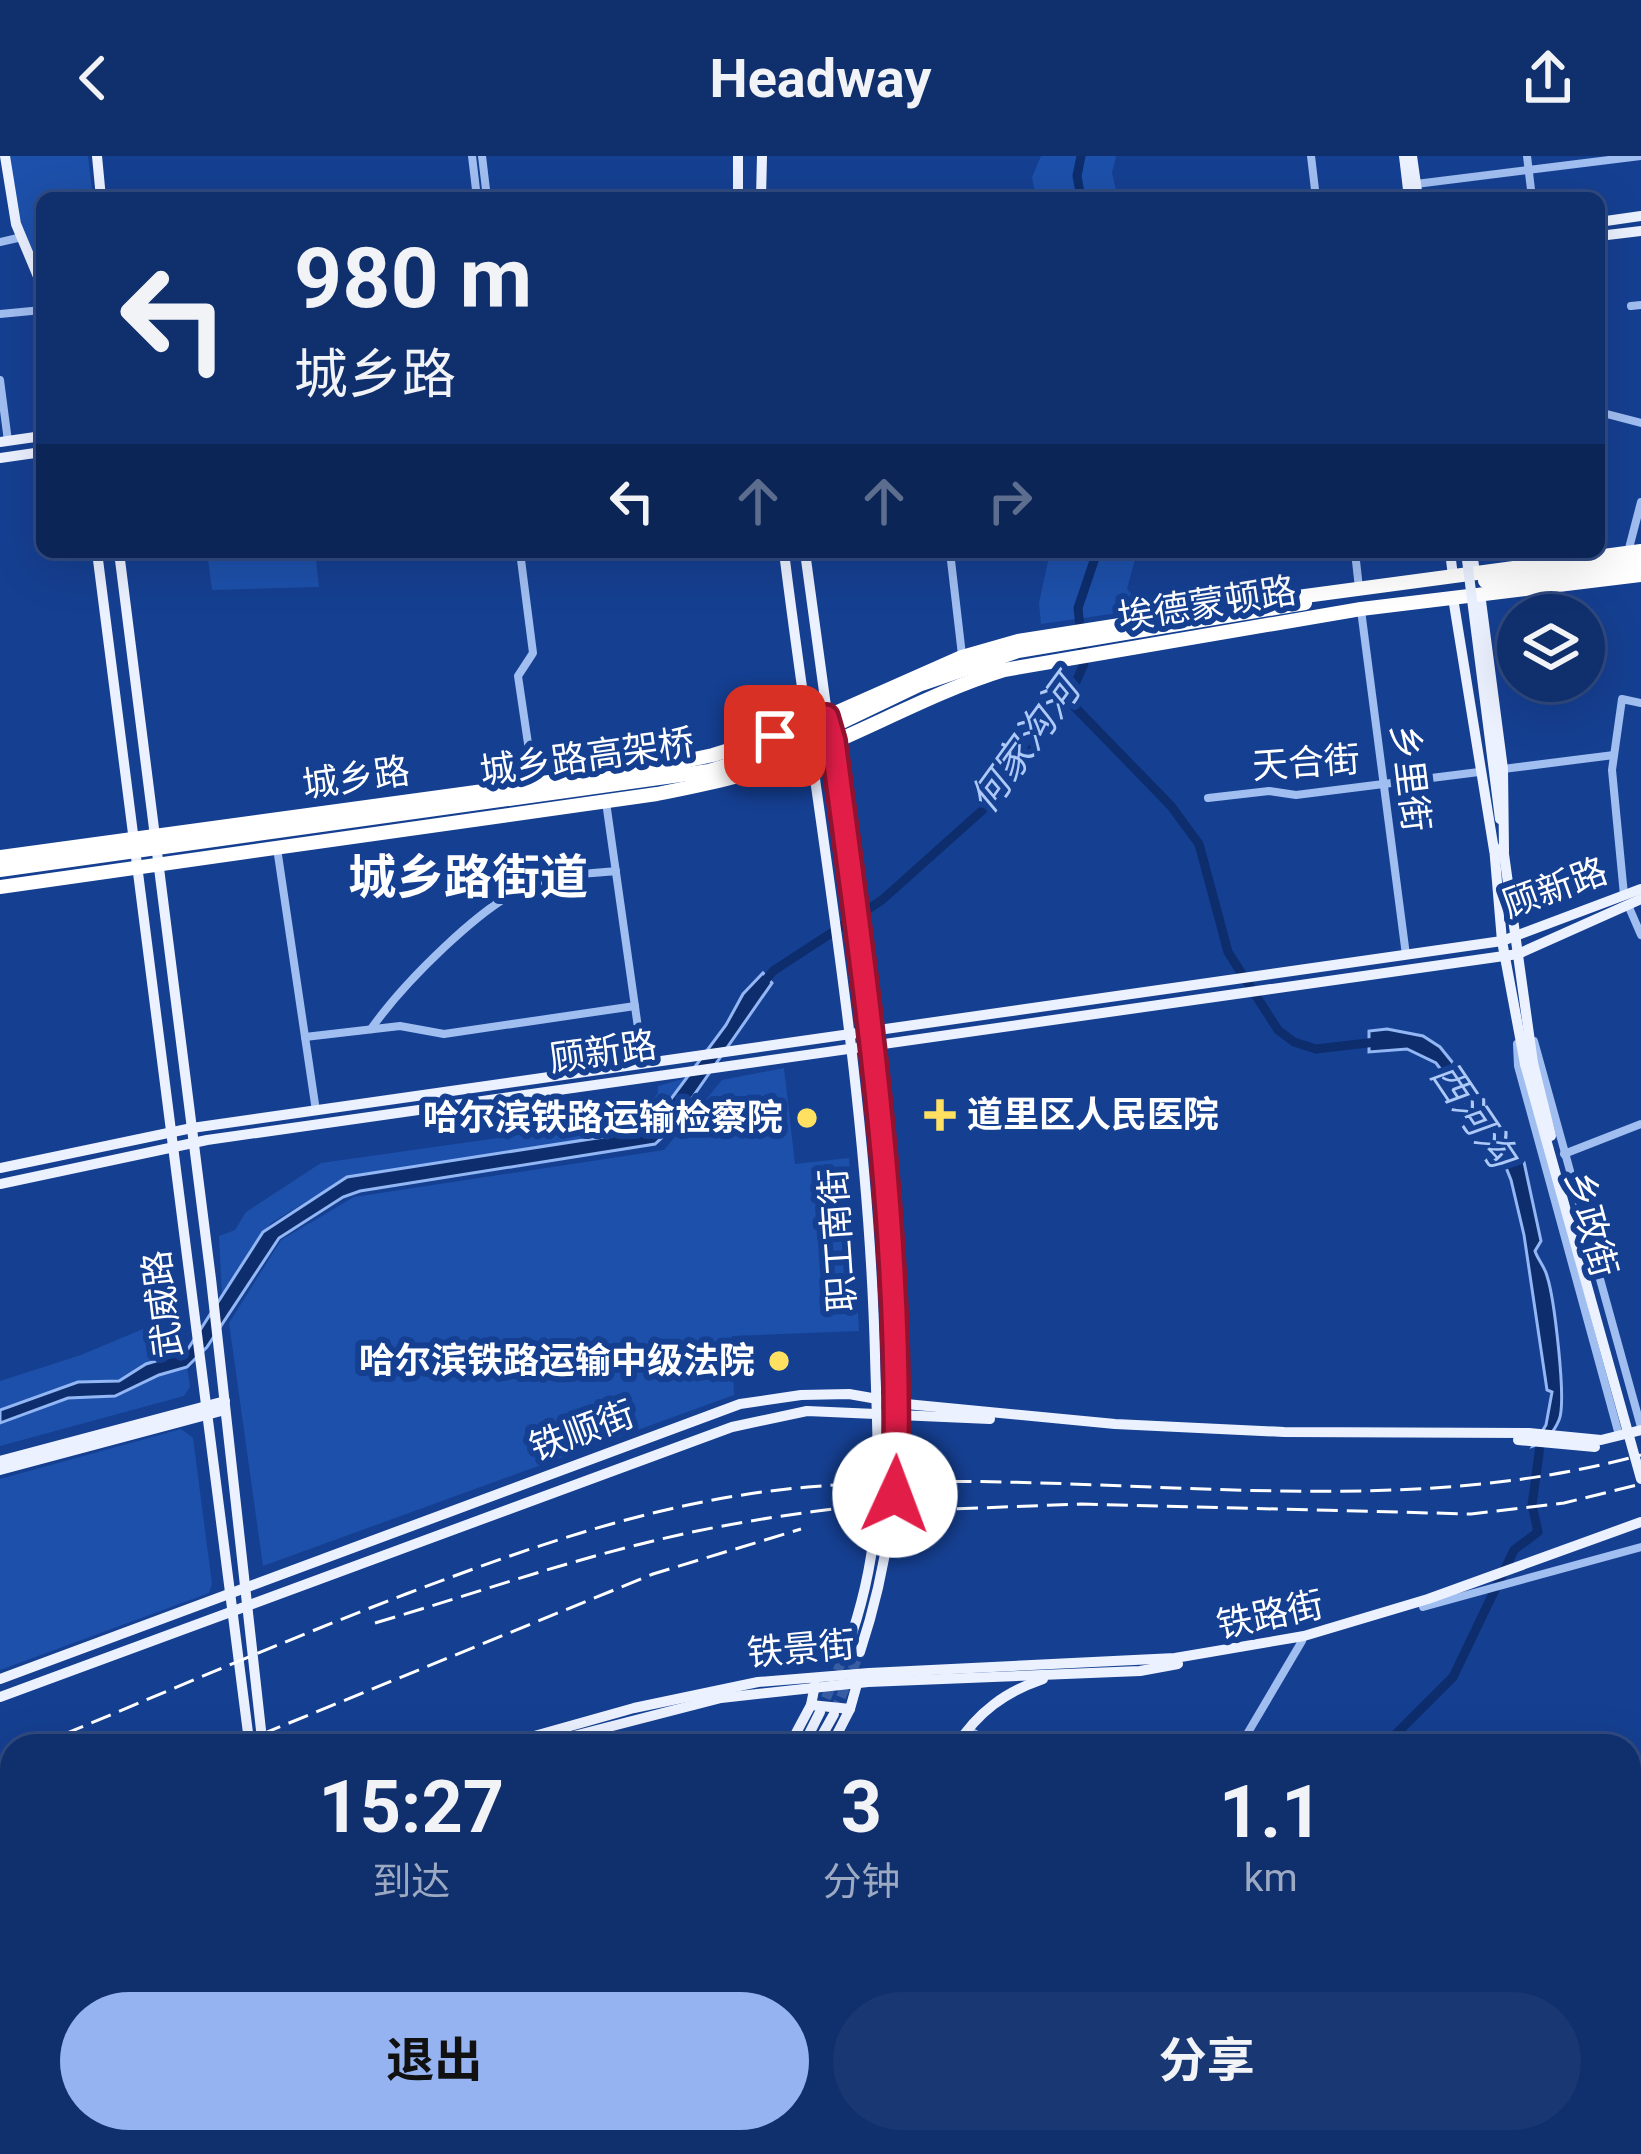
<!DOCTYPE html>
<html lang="zh">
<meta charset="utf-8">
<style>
:root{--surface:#102f6d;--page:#193772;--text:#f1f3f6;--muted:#9ca9c2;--line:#304a80;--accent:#95b2f1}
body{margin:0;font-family:Roboto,"Noto Sans SC",sans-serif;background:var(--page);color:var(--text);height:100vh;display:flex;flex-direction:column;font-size:45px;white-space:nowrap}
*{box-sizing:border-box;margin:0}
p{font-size:39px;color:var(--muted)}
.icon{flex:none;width:66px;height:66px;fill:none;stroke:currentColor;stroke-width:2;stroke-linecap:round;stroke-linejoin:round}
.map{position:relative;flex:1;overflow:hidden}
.drawer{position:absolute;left:0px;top:1578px;width:1641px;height:420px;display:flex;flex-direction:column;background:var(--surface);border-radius:36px 36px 0 0;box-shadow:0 12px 48px #0002,0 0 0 3px var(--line)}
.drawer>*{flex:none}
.guide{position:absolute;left:36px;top:36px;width:1569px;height:366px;border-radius:18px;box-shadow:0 12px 48px #0002,0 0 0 3px var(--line);background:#102f6d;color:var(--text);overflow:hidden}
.controls{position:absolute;left:1497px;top:438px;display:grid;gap:24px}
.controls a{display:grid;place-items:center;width:108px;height:108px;border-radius:50%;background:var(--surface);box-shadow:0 12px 48px #0002,0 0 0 3px var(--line);font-size:60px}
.pin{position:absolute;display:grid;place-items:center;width:102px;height:102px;color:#fff;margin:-51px;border-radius:24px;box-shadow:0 6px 18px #0006}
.me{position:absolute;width:132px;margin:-66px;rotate:2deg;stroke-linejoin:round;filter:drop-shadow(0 0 9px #0008)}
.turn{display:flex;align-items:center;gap:42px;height:252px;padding:0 60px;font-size:54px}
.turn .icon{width:156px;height:156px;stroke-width:2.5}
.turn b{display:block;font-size:84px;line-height:102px}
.lanes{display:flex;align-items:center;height:114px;padding:0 60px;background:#0003;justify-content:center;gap:60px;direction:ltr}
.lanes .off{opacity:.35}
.eta{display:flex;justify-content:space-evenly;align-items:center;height:204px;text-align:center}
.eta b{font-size:72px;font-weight:700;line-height:84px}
.action{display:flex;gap:24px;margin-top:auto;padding:24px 60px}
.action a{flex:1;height:138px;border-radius:72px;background:var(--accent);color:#111;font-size:48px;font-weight:700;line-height:138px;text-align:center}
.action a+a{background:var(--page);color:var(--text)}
header{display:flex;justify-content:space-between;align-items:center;height:156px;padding:0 60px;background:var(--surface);font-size:54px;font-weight:700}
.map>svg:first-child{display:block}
</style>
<header><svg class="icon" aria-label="back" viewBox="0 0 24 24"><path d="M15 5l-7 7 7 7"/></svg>Headway<svg class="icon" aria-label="share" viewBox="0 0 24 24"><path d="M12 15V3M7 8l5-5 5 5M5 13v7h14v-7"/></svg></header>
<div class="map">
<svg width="1641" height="1998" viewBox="0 0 1641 1998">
<rect width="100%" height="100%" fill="#153f91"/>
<g fill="#1d50aa">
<polygon points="9,0 88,0 93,42 42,42 42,121 19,69"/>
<polygon points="1041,0 1116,0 1112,17 1118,42 1036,42 1032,21"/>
<polygon points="207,396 315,396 319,431 212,434"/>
<polygon points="1050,396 1137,396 1127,433 1146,453 1041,468 1039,447"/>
<polygon points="784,912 795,1008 849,1002 859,1175 732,1180 734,1239 263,1410 229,1167 281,1084 354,1041 664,994 722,924"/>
<polygon points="689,921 648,974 347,1021 271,1067 222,1140 219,1080 235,1074 246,1056 321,1007 640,962 658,937 658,930"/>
<polygon points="179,1158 186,1196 146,1208 119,1225 78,1226 0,1254 0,1225 81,1199"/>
<polygon points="187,1211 190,1231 184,1240 0,1290 0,1267 68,1242 99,1241"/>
<polygon points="181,1273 193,1282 212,1428 209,1437 0,1514 0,1323"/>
</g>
<g fill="#0d2d6d" stroke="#93b7f4" stroke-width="3">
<polygon points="763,817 772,827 669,975 655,988 360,1035 343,1041 279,1082 207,1191 187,1211 159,1219 115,1240 68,1242 0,1267 0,1254 78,1226 119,1225 146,1208 186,1196 263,1076 347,1021 648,974 726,869 743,838"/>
<path d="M1387 873 1423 880 1440 891 1494 958 1524 1006 1541 1085 1535 1095C1538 1104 1545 1111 1547 1120 1554 1141 1567 1246 1559 1264 1554 1276 1545 1286 1533 1290L1546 1269 1552 1236 1547 1234 1524 1079 1511 1024 1497 989 1436 907 1407 893 1369 896V875Z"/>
</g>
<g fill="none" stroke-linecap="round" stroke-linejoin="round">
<g stroke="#0d2d6d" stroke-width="9">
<polyline points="1081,42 1077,20 1081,0"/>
<polyline points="1068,544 1171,650 1199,688 1228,796 1278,874 1294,886 1316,893 1376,886"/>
<polyline points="760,831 773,815 882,744 996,642 1068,544 1084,508 1078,452 1097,396"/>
<polyline points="1384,1590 1453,1521 1514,1394 1538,1376 1532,1349 1540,1290 1545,1281"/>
<polyline points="1246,1998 1246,1986"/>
</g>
<g stroke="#385ca2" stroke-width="10" stroke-dasharray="10 5" stroke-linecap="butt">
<polyline points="835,1555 860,1496"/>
<polyline points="820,1556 846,1495"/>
<polyline points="248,1577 250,1590"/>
</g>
<g stroke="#a1bef1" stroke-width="8">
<polyline points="472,0 477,42"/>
<polyline points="482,0 487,42"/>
<polyline points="1311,0 1316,42"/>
<polyline points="1527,0 1532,42"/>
<polyline points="1416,28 1641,0"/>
<polyline points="0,86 22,81"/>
<polyline points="1631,150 1641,149"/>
<polyline points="0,158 42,154"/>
<polyline points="0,224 8,285"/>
<polyline points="1599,256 1641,267"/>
<polyline points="520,396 533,497 518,520 534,628"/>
<polyline points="950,396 962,499"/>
<polyline points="1355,396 1359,432"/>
<polyline points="1628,396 1641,346"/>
<polyline points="1361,454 1406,799"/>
<polyline points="1503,613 1614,599"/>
<polyline points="1208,642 1269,635 1296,639 1479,616"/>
<polyline points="606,646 642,900"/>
<polyline points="277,692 316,955"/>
<polyline points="1624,739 1612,614 1622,543 1641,547"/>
<polyline points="1628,749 1641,779"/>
<path d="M371 873C402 829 482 747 532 728 558 718 589 718 616 715"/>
<polyline points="305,881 400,870 444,878 635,850"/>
<polyline points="1534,885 1641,1271"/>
<polyline points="1517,888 1518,910 1619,1279"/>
<polyline points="1564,998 1641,968"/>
<polyline points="1423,1451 1641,1391"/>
<polyline points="972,1576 996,1590"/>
<polyline points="1240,1590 1302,1485"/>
</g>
<g stroke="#ebf1ff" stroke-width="10">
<polyline points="5,0 16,68 42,130"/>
<polyline points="97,0 101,42"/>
<polyline points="738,0 738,42"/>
<polyline points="1404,0 1409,42"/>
<polyline points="1412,0 1418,42"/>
<polyline points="761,42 762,0"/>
<polyline points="1599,66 1641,60"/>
<polyline points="1599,80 1641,75"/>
<polyline points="0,286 42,280"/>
<polyline points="0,302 42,296"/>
<polyline points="97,396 248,1577"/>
<polyline points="119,396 211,1123 261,1574"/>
<path d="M784 396C817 663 868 930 875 1199 878 1311 886 1386 846 1495"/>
<polyline points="805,396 828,565"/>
<polyline points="1450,396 1453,420"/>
<polyline points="1472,396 1475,417"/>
<polyline points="1481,445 1503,613 1504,695"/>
<polyline points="1454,448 1494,694"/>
<path d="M832 583C843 652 850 722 859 791 876 915 889 1038 894 1163 898 1288 900 1375 860 1496"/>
<polyline points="1494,690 1502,785 1525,908"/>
<polyline points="1503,691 1533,907"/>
<polyline points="0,1012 192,972 1502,785 1641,733"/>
<polyline points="0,1028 207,984 1518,798 1641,743"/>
<polyline points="1518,1284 1595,1291"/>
<polyline points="0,1305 225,1245"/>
<polyline points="0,1314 225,1254"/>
<polyline points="0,1523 740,1248 801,1239 849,1238 906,1248 1115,1268 1284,1276 1529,1277 1601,1284 1641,1274"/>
<polyline points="0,1541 732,1271 807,1255 990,1263"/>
<polyline points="811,1549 850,1553"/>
<polyline points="499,1590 634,1552 758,1526 869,1517 1175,1502 1304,1480 1428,1443 1641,1366"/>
<polyline points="535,1590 721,1542 868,1526 1140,1515 1178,1508"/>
<polyline points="789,1590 811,1549 815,1529"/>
<polyline points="803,1590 820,1556"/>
<polyline points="816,1590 834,1558"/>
<polyline points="831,1590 850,1553 859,1521"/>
<path d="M956 1590C978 1556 1005 1536 1043 1523"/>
<polyline points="0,1788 12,1782"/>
<polyline points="0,1797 12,1792"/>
<polyline points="1629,1896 1641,1890"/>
<polyline points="1629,1908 1641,1901"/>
<polyline points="297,1986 300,1998"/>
<polyline points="309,1986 311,1998"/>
<polyline points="322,1986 324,1998"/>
<polyline points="332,1986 334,1998"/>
<polyline points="1128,1986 1152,1998"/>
<polyline points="101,1998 129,1986"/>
<polyline points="154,1998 184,1986"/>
<polyline points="517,1998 526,1986"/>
<polyline points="541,1998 549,1986"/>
<polyline points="849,1998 857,1986"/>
<polyline points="859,1998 867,1986"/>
<polyline points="1446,1998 1468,1986"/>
<polyline points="1469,1998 1490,1986"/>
</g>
<g stroke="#fff" stroke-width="14">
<polyline points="1485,425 1641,408"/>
<polyline points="0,701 651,612 713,599 806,570 962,501 1018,485 1305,440 1641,395"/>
<path d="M0 731 657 638C708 628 759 617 808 597 875 570 936 535 1004 514L1361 453 1641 419"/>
</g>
<g stroke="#fff" stroke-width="3" stroke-dasharray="21 9" stroke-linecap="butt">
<polyline points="927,1354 1081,1348 1471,1358 1564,1347 1641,1328"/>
<path d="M375 1467C464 1441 551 1410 641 1388 739 1363 841 1350 942 1343"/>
<path d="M36 1590C159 1539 281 1486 406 1438 538 1388 666 1343 808 1331 1085 1307 1370 1373 1641 1299"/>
<polyline points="233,1590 653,1418 801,1373"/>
<polyline points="0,1609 12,1604"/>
<polyline points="0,1691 12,1686"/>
</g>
<g stroke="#ebf1ff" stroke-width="10">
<polyline points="1466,396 1500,663"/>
<polyline points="1533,907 1551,980"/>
<polyline points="1525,908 1641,1323"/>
</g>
<polyline stroke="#fff" stroke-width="14" points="0,714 709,615 800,586 921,528 1018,495 1305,447"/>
</g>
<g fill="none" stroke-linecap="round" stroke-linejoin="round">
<defs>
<path id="route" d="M775 580 826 561 833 585C866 836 904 1085 895 1339"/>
</defs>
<use href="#route" stroke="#92132f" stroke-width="30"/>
<use href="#route" stroke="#e11d48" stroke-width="21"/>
</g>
<g fill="#ffe061" stroke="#153f91" stroke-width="4.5">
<path d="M934 941h12v12h12v12h-12v12h-12v-12h-12v-12h12z"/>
<circle cx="807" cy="962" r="12"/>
<circle cx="779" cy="1205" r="12"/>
</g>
<g text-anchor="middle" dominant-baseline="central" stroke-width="12" stroke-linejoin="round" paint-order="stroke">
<g font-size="36" fill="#fff" stroke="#153f91">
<text transform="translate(1207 448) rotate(-9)">埃德蒙顿路</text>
<text transform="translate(587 601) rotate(-8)">城乡路高架桥</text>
<text transform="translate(1306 607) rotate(-4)">天合街</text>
<text transform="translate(356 622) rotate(-8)">城乡路</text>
<text transform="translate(1410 622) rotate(83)">乡里街</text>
<text transform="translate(1555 732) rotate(-20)">顾新路</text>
<text transform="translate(603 896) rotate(-8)">顾新路</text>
<text transform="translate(1591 1068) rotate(75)">乡政街</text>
<text transform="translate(838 1084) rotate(-94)">职工南街</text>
<text transform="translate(163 1148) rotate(-97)">武威路</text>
<text transform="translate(582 1275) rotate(-20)">铁顺街</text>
<text transform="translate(1270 1459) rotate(-12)">铁路街</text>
<text transform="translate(801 1493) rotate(-5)">铁景街</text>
</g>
<g font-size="36" font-weight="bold" fill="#fff" stroke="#153f91" text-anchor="end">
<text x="967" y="959" text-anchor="start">道里区人民医院</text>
<text x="783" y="962">哈尔滨铁路运输检察院</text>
<text x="755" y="1205">哈尔滨铁路运输中级法院</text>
</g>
<g font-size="39" font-style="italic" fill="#adc9f8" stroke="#153f91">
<text transform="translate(1025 589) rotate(-54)">何家沟河</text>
<text transform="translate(1473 959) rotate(56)">西河沟</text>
</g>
<g font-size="48" font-weight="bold" fill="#fff" stroke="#153f91">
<text x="468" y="721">城乡路街道</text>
</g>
</g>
</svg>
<div class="controls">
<a><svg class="icon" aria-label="layers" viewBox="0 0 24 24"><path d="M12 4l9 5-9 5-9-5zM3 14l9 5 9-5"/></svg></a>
</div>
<div class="pin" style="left:775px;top:580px;background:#d93025"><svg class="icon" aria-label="arrive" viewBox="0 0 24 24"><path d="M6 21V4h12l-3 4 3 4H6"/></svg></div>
<svg class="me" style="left:895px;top:1339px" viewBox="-20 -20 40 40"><circle r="19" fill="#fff"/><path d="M0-13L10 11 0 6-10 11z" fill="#e11d48"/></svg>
<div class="guide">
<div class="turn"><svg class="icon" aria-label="left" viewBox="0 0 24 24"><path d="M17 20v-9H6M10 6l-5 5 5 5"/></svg><div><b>980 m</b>城乡路</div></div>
<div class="lanes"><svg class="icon" aria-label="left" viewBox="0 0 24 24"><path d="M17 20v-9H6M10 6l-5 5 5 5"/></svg><svg class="icon off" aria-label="ahead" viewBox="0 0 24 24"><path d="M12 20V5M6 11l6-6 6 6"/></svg><svg class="icon off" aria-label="ahead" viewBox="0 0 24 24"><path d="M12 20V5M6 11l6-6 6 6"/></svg><svg class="icon off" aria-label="right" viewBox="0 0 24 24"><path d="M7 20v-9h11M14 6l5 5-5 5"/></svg></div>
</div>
<section class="drawer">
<div class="eta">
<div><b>15:27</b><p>到达</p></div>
<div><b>3</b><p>分钟</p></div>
<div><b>1.1</b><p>km</p></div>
</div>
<div class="action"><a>退出</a><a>分享</a></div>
</section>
</div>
